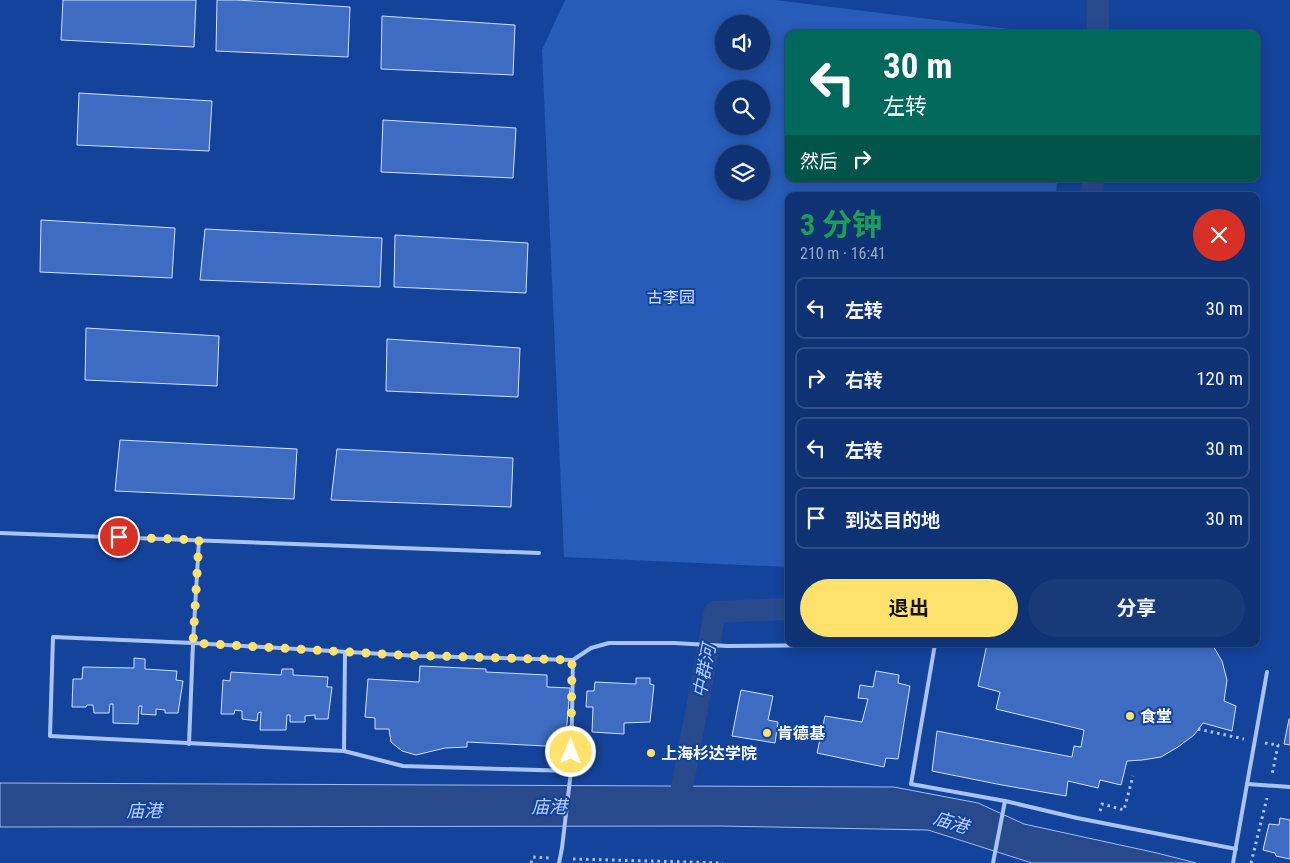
<!DOCTYPE html>
<html lang="zh">
<meta charset="utf-8">
<style>
:root{--surface:#0f3274;--page:#183a79;--text:#f1f3f6;--muted:#9baac5;--line:#2f4d86;--accent:#ffe26b}
body{margin:0;font-family:"Roboto Condensed","Noto Sans SC",sans-serif;background:var(--page);color:var(--text);height:100vh;display:flex;flex-direction:column;font-size:19px;white-space:nowrap}
*{box-sizing:border-box;margin:0}
p{font-size:16px;color:var(--muted)}
.icon{flex:none;width:28px;height:28px;fill:none;stroke:currentColor;stroke-width:2;stroke-linecap:round;stroke-linejoin:round}
.map{position:relative;flex:1;overflow:hidden}
.sheet{position:absolute;left:785px;top:192px;width:475px;height:455px;display:flex;flex-direction:column;background:var(--surface);border-radius:10px;box-shadow:0 2px 12px #0003,0 0 0 1px var(--line)}
.sheet>*{flex:none}
.banner{position:absolute;left:785px;top:30px;width:475px;height:152px;border-radius:10px;box-shadow:0 2px 12px #0003,0 0 0 1px var(--line);background:#00695c;color:#fff;overflow:hidden}
.controls{position:absolute;left:715px;top:15px;display:grid;gap:10px}
.controls a{display:grid;place-items:center;width:55px;height:55px;border-radius:50%;background:var(--surface);box-shadow:0 2px 12px #0003,0 0 0 1px var(--line);font-size:25px}
.pin{position:absolute;display:grid;place-items:center;width:42px;height:42px;color:#fff;margin:-21px;border:2px solid #fff;border-radius:50%;box-shadow:0 1px 5px #0007}
.me{position:absolute;width:55px;margin:-28px;rotate:1deg;stroke-linejoin:round;filter:drop-shadow(0 0 4px #0008)}
.turn{display:flex;align-items:center;gap:18px;height:105px;padding:0 15px;font-size:22px}
.turn .icon{width:65px;height:65px;stroke-width:2.5}
.turn b{display:block;font-size:35px;line-height:42px}
.then{display:flex;align-items:center;height:48px;padding:0 15px;background:#0003;gap:10px;font-size:19px}
.round{display:grid;place-items:center;flex:none;width:52px;height:52px;border-radius:26px;background:var(--page)}
.summary{display:flex;align-items:center;justify-content:space-between;height:85px;padding:0 15px}
h1{font-size:30px;font-weight:700;line-height:38px;color:#1e9e55}
.button{display:flex;gap:10px;margin-top:auto;padding:10px 15px}
.button a{flex:1;height:58px;border-radius:30px;background:var(--accent);color:#111;font-size:20px;font-weight:700;line-height:58px;text-align:center}
.button a+a{background:var(--page);color:var(--text)}
ul{padding:0;list-style:none}
li{display:flex;align-items:center;gap:15px;height:62px;margin:0 10px 8px;padding:0 5px;border:2px solid var(--line);border-radius:10px}
li div{flex:1}
li b{display:block;font-size:19px}
li em{font-style:normal}
.map>svg:first-child{display:block}
</style>
<div class="map">
<svg width="1290" height="863" viewBox="0 0 1290 863">
<rect width="100%" height="100%" fill="#14439b"/>
<path fill="#275cb9" fill-rule="evenodd" d="M565 0H775L1051 34H789V179H1057L1056 196H789V567L564 557 542 50ZM724 24H761V61H724ZM724 89H761V126H724ZM724 154H761V191H724Z"/>
<polygon fill="#284a8d" stroke="#9cbdf6" points="0,783 894,787 978,803 1024,824 1157,853 1196,863 1032,863 928,830 720,826 0,827"/>
<g fill="none" stroke-linecap="round" stroke-linejoin="round">
<g stroke="#284a8d" stroke-width="22">
<polyline points="1098,0 1098,34"/>
<polyline points="1092,196 1093,179"/>
<polyline points="679,803 715,612 789,609"/>
</g>
</g>
<g fill="#3d6cc2" stroke="#d1e1fd">
<polygon points="63,0 196,0 194,47 61,40"/>
<polygon points="217,0 237,0 350,7 348,57 216,51"/>
<polygon points="382,16 515,25 513,75 381,69"/>
<polygon points="79,93 212,101 209,151 77,145"/>
<polygon points="383,120 516,128 513,178 381,172"/>
<polygon points="41,220 175,228 172,278 40,272"/>
<polygon points="205,229 382,238 380,287 200,280"/>
<polygon points="395,235 528,243 526,293 394,287"/>
<polygon points="86,328 219,336 217,386 85,380"/>
<polygon points="387,339 520,348 518,397 386,391"/>
<polygon points="120,440 297,449 294,499 115,491"/>
<polygon points="337,449 513,458 511,507 331,500"/>
<polygon points="987,644 1212,644 1222,661 1227,680 1224,701 1236,706 1232,731 1203,723 1194,735 1178,747 1161,757 1142,760 1127,761 1121,785 1100,780 1098,788 1068,781 1066,796 1002,785 932,771 937,731 1072,757 1074,746 1081,747 1084,730 996,709 1000,692 978,686"/>
<polygon points="134,658 145,659 145,669 177,671 176,680 183,681 178,713 165,713 165,710 156,709 156,715 141,714 142,706 139,706 138,724 113,723 113,704 110,704 109,713 94,713 93,705 87,705 86,707 72,707 73,679 82,679 83,667 134,668"/>
<polygon points="420,666 486,669 486,672 547,675 547,687 570,688 565,747 467,742 467,747 445,748 416,755 402,751 391,742 389,729 375,729 375,718 365,717 368,679 419,682"/>
<polygon points="282,669 293,669 293,675 328,677 327,687 332,687 328,719 315,719 315,715 305,716 305,722 290,722 290,715 287,715 286,730 260,730 261,712 258,713 257,721 242,719 242,711 235,710 234,714 221,714 223,680 230,681 231,672 281,675"/>
<polygon points="876,671 899,675 898,683 910,686 898,759 886,758 884,767 817,753 825,716 862,722 868,699 858,698 860,685 873,687"/>
<polygon points="636,678 650,678 650,684 654,685 650,722 624,723 624,734 592,732 593,707 586,707 587,691 594,691 595,682 636,684"/>
<polygon points="741,690 773,696 768,720 778,722 775,743 732,736"/>
<polygon points="1289,719 1290,719 1290,745 1284,744"/>
<polygon points="1280,818 1290,820 1290,859 1276,856 1275,853 1263,850 1269,824 1279,825"/>
</g>
<g fill="none" stroke-linecap="round" stroke-linejoin="round">
<g stroke="#a9c4f3" stroke-width="3" stroke-dasharray="2.5 4" stroke-linecap="butt">
<polyline points="1198,729 1244,739"/>
<polyline points="1265,743 1278,745 1272,775"/>
<polyline points="1100,811 1102,804 1124,810 1133,776"/>
<polyline points="573,859 723,863"/>
<polyline points="531,863 533,857 549,858"/>
<polyline points="1251,863 1267,798"/>
</g>
<g stroke="#a9c4f3" stroke-width="4">
<polyline points="0,533 539,553"/>
<polyline points="573,660 571,771 403,766 344,751 50,736 53,637 193,643 418,656 573,660 591,648 609,643 674,643 727,646 935,644 911,784 1005,801 1077,818 1236,849"/>
<polyline points="189,744 193,643 199,540"/>
<polyline points="344,751 345,653"/>
<polyline points="1247,784 1290,787"/>
<polyline points="559,863 562,848 571,771"/>
<polyline points="993,863 1005,801"/>
<polyline points="1233,863 1267,672"/>
</g>
</g>
<g fill="none" stroke-linecap="round" stroke-linejoin="round">
<polyline stroke="#ffe26b" stroke-width="9" stroke-dasharray="0 16.2" points="119,537 199,540 193,643 400,655 572,660 571,752"/>
</g>
<g fill="#ffe26b" stroke="#14439b" stroke-width="2">
<circle cx="1130" cy="716" r="5"/>
<circle cx="767" cy="733" r="5"/>
<circle cx="651" cy="753" r="5"/>
</g>
<g text-anchor="middle" dominant-baseline="central" stroke-width="4" stroke-linejoin="round" paint-order="stroke">
<g font-size="16" fill="#d1e1fd" stroke="#14439b">
<text x="671" y="297">古李园</text>
</g>
<g font-size="16" font-weight="bold" fill="#fff" stroke="#14439b" text-anchor="start">
<text x="1140" y="716">食堂</text>
<text x="777" y="733">肯德基</text>
<text x="661" y="753">上海杉达学院</text>
</g>
<g font-size="18" font-style="italic" fill="#b6cff9" stroke="#14439b">
<text transform="translate(704 671) rotate(-79)">中群河</text>
<text x="549" y="806">庙港</text>
<text x="144" y="810">庙港</text>
<text transform="translate(951 822) rotate(17)">庙港</text>
</g>
</g>
</svg>
<div class="controls">
<a><svg class="icon" aria-label="sound" viewBox="0 0 24 24"><path d="M4 9h4l5-4v14l-5-4H4zM17 9q2 3 0 6"/></svg></a>
<a><svg class="icon" aria-label="search" viewBox="0 0 24 24"><circle cx="10" cy="10" r="6"/><path d="M15 15l6 6"/></svg></a>
<a><svg class="icon" aria-label="layers" viewBox="0 0 24 24"><path d="M12 4l9 5-9 5-9-5zM3 14l9 5 9-5"/></svg></a>
</div>
<div class="pin" style="left:119px;top:537px;background:#d93025"><svg class="icon" aria-label="arrive" viewBox="0 0 24 24"><path d="M6 21V4h12l-3 4 3 4H6"/></svg></div>
<svg class="me" style="left:571px;top:752px" viewBox="-20 -20 40 40"><circle r="17" fill="#ffe26b" stroke="#fff" stroke-width="3"/><path d="M0-11L8 9 0 5-8 9z" fill="#fff"/></svg>
<div class="banner">
<div class="turn"><svg class="icon" aria-label="left" viewBox="0 0 24 24"><path d="M17 20v-9H6M10 6l-5 5 5 5"/></svg><div><b>30 m</b>左转</div></div>
<div class="then">然后<svg class="icon" aria-label="right" viewBox="0 0 24 24"><path d="M7 20v-9h11M14 6l5 5-5 5"/></svg></div>
</div>
<section class="sheet">
<div class="summary"><div><h1>3 分钟</h1><p>210 m · 16:41</p></div><a class="round" style="background:#d93025;color:#fff"><svg class="icon" aria-label="close" viewBox="0 0 24 24"><path d="M6 6l12 12M18 6L6 18"/></svg></a></div>
<ul>
<li><svg class="icon" aria-label="left" viewBox="0 0 24 24"><path d="M17 20v-9H6M10 6l-5 5 5 5"/></svg><div><b>左转</b></div><em>30 m</em></li>
<li><svg class="icon" aria-label="right" viewBox="0 0 24 24"><path d="M7 20v-9h11M14 6l5 5-5 5"/></svg><div><b>右转</b></div><em>120 m</em></li>
<li><svg class="icon" aria-label="left" viewBox="0 0 24 24"><path d="M17 20v-9H6M10 6l-5 5 5 5"/></svg><div><b>左转</b></div><em>30 m</em></li>
<li><svg class="icon" aria-label="arrive" viewBox="0 0 24 24"><path d="M6 21V4h12l-3 4 3 4H6"/></svg><div><b>到达目的地</b></div><em>30 m</em></li>
</ul>
<div class="button"><a>退出</a><a>分享</a></div>
</section>
</div>
